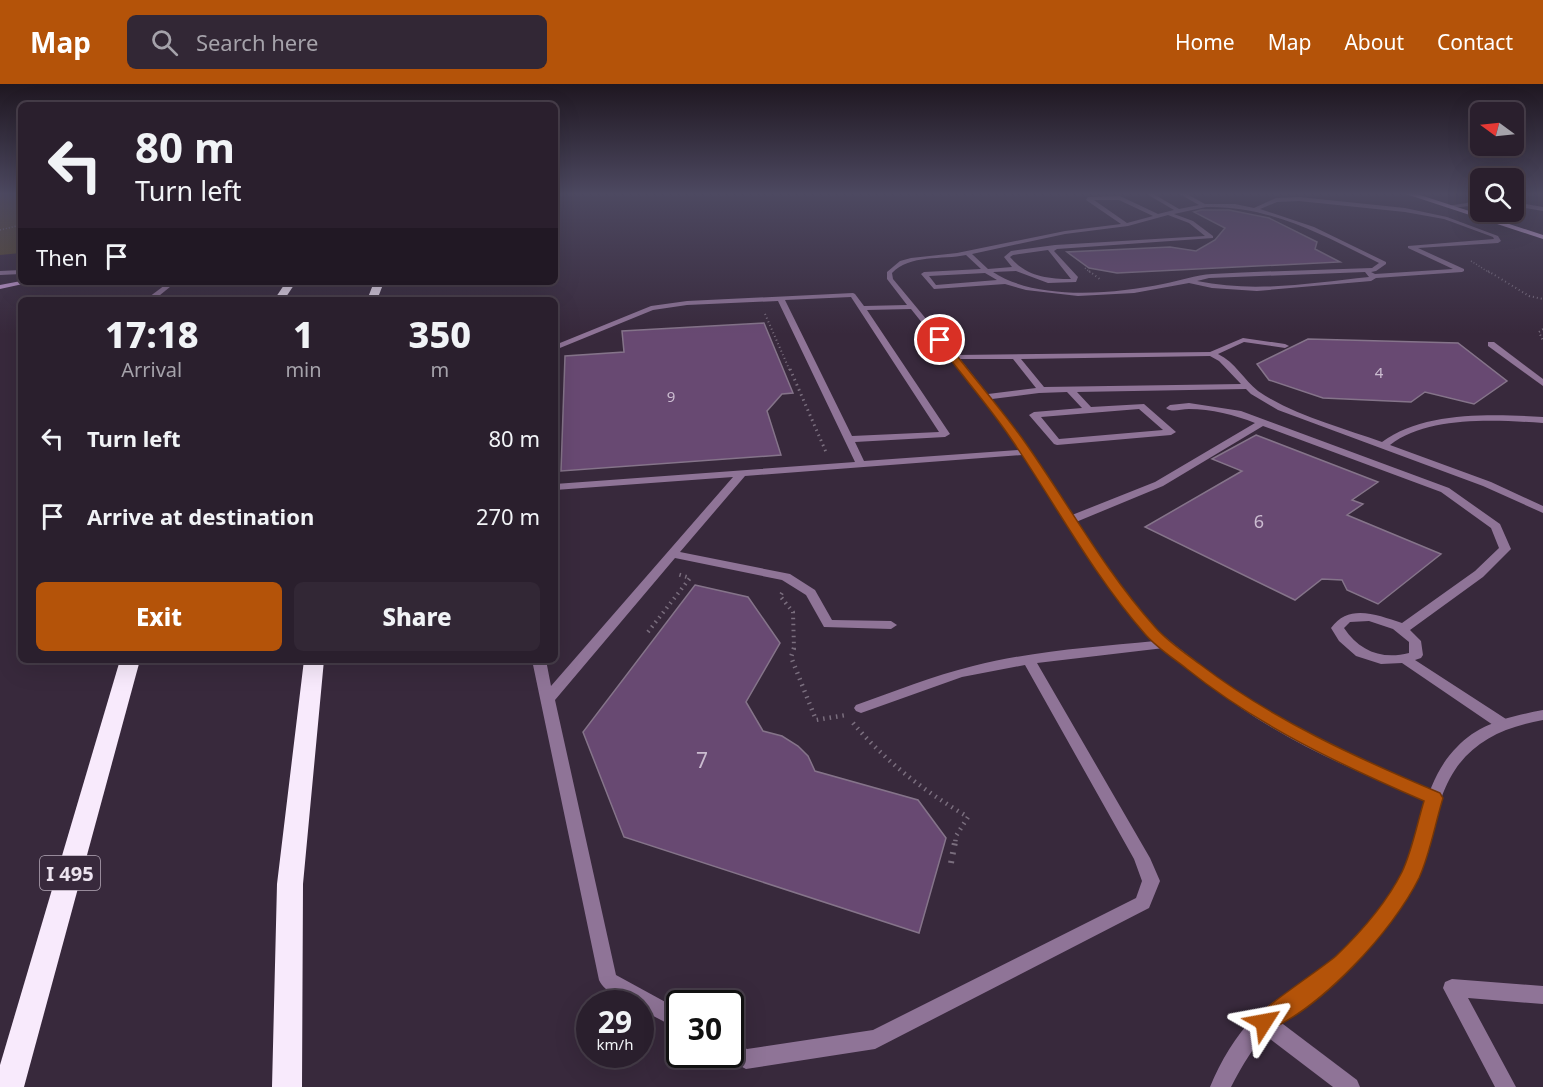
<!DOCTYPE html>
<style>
:root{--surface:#2a1f2d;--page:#322735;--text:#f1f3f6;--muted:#a5a2aa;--line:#463d49;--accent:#b45309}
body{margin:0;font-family:"Noto Sans",sans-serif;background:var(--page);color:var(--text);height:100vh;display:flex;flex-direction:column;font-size:22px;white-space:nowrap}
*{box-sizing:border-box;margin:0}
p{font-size:20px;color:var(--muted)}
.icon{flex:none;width:33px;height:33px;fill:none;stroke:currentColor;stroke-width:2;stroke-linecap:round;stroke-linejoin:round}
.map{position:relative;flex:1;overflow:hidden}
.sheet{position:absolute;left:18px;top:213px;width:540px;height:366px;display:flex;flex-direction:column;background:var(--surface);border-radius:9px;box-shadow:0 6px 24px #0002,0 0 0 2px var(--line)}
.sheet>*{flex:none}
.hud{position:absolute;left:18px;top:18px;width:540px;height:183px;border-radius:9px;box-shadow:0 6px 24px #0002,0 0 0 2px var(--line);background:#2a1f2d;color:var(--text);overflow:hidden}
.needle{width:39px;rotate:285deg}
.buttons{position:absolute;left:1470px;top:18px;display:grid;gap:12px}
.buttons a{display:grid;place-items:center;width:54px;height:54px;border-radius:9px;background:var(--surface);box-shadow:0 6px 24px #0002,0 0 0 2px var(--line);font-size:30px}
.speed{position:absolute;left:576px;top:906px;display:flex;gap:12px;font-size:30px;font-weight:700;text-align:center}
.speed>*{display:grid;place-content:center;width:78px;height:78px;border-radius:50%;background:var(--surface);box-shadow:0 6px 24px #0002,0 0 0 2px var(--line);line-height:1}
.speed small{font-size:15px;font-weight:400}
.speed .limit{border:3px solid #111;border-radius:9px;background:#fff;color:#111}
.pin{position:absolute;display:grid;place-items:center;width:51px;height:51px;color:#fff;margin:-26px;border:3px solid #fff;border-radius:50%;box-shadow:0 2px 6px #0007}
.me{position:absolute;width:66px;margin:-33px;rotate:56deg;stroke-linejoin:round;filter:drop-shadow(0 0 4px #0008)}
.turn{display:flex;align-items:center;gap:21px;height:126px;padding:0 18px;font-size:27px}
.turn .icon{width:78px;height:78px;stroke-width:2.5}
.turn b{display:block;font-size:42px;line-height:51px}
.then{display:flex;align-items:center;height:57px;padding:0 18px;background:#0003;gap:12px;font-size:22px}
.eta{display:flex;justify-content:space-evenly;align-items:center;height:102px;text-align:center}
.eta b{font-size:36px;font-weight:800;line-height:42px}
.button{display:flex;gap:12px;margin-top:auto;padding:12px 18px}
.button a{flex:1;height:69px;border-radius:9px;background:var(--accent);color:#fff;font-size:24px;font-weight:800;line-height:69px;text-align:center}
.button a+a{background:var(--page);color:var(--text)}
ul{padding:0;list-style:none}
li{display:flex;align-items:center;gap:18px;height:78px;padding:0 18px}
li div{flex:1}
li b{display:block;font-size:22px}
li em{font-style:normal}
header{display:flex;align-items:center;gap:36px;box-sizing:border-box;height:84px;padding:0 30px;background:var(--accent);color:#fff}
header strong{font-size:28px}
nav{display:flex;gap:33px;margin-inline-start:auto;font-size:21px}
.search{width:420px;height:54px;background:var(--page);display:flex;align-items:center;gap:15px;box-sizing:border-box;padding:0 21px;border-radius:9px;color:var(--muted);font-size:22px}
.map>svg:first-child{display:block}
</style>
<header>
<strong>Map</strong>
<div class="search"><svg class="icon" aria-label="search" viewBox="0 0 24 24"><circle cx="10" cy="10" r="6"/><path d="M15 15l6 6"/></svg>Search here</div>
<nav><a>Home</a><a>Map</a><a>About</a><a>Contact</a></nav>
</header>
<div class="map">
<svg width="1543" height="1003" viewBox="0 0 1543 1003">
<rect width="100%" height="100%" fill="#38293c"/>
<polygon fill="#584a2b" points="0,109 21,109 21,169 0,171"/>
<g fill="#684972" stroke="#85748a" stroke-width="1.5">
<polygon points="1201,126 1229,126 1269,134 1317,158 1315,165 1340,178 1117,189 1089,184 1067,168 1170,163 1196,167 1215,156 1225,144 1194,128"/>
<polygon points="764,239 793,309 782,310 767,327 781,371 561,387 565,272 624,268 622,247"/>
<polygon points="1308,255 1458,259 1507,297 1474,320 1425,308 1411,318 1323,314 1269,296 1257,280"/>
<polygon points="1256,351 1378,398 1352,416 1363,420 1347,431 1441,470 1378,520 1347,506 1342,496 1322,495 1295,516 1145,443 1242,387 1212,375"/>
<polygon points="695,501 748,513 780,559 746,618 763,647 782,652 798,662 808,672 815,687 918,716 946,754 919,849 624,753 583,648"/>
</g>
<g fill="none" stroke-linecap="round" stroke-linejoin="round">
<g stroke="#7a6e7e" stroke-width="1.5" stroke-dasharray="1 2" stroke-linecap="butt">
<polyline points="0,146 21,141"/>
<polyline points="1471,177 1490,189"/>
<polyline points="1085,184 1091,189"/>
</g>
<g stroke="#7a6e7e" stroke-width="2" stroke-dasharray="1 3" stroke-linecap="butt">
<polyline points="1089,187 1101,196"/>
<polyline points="1488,187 1529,212 1543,215"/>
<polyline points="765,230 790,287"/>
<polyline points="1543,245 1539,248 1543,257"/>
</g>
<polyline stroke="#7a6e7e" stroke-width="3" stroke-dasharray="1.5 4" stroke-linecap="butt" points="790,285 826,368"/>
<g stroke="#7a6e7e" stroke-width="4" stroke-dasharray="1.5 4.5" stroke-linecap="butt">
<polyline points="782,509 780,512 793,528 794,565"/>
<polyline points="648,548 690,494 677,490"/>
</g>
<g stroke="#7a6e7e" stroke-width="4.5" stroke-dasharray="1.5 5" stroke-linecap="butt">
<polyline points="794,564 791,573 816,636 846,631"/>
<path d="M853 639C886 678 924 707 968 733L956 752 955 760"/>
</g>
<polyline stroke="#7a6e7e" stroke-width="6" stroke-dasharray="2 7" stroke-linecap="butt" points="951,779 955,758"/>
<g fill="#8f7497" fill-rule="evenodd">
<path d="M1145 109H1152L1179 125 1199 121 1178 109H1185L1205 120H1235L1254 124 1276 114 1299 113 1405 124 1447 133 1498 152 1501 157 1498 159 1418 164 1464 185V187L1462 188 1376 194 1371 197 1257 207 1212 204 1189 199 1134 209 1078 212 1026 206 1005 200 934 205 921 190 924 188 981 185 966 171C942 176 910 170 892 189L893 195 956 271 1210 268 1243 254 1285 260 1289 262 1285 264 1244 258 1218 270C1235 278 1244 296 1258 307 1293 331 1343 344 1382 358 1423 327 1494 330 1543 333V339C1498 336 1428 331 1390 361L1491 398 1543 422V429L1483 402 1278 326 1251 310 1246 305 1077 308 1091 323 1144 320 1176 348 1171 351 1057 361 1054 360 1029 331 1034 328 1082 324 1067 308 1039 309 992 315 1029 366 1072 431 1155 398 1255 339C1235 331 1211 325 1189 325 1180 325 1172 329 1166 324L1170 321 1189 319 1241 327 1449 404 1500 440 1511 465 1483 493 1410 546 1421 557 1423 571 1421 574 1415 576 1506 635 1508 639 1506 643H1496L1402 579 1381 580 1356 572 1339 557 1331 544C1349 519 1377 531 1402 539L1475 487 1499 464 1491 444 1441 408 1263 342 1163 402 1076 438C1099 474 1125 511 1155 543 1166 555 1181 565 1193 575 1267 634 1353 673 1440 710L1442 714 1440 718 1434 720 1428 718C1377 696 1319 672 1271 643 1232 620 1198 593 1164 564L1037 579 1150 774 1160 797 1149 824 875 965 746 985 723 973 722 970H730V956L747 965 873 946 1136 814 1142 797 1134 775 1025 581 962 593 861 629 856 627 854 624 856 621C895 607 933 592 973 582 1032 567 1094 563 1155 557L1146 550 1088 473 1022 371 745 392 680 468 790 490 815 506 832 536 891 537 897 541 891 545 824 543 806 511 782 496 675 474 555 616 616 891 680 926V946L640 925V920C627 920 604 908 599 896L532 576H546L551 602 733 393 555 406V400L855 378 778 217 687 221 653 226 555 266V261L651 222 687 217 853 209 855 210 864 222 907 221 887 195V188L900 177 911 174 957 169 1065 147 1121 140 1086 116 1088 113 1120 112 1158 130 1174 126ZM1094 116H1119L1153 132 1127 139ZM1299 117 1405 128 1444 135 1493 153 1494 155 1408 162V164L1453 185 1375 190 1371 188 1376 187 1386 180V178L1314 143 1260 125 1277 118ZM1206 123C1269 121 1325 152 1379 179L1372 184C1319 186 1266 187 1212 190 1196 191 1179 197 1163 200 1114 210 1037 217 993 188L1016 187 1048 199 1076 198 1078 193 1054 167 1057 165 1213 154V152L1193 137 1174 130ZM1168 131 1189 139 1205 152 1055 161 1011 167 1004 173 1012 183 988 185 972 170 1065 150 1128 142ZM1048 166 1071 195C1047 195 1026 192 1010 173L1013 171ZM1365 188 1369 193C1312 199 1254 209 1197 197L1209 194ZM985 189 997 196 936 201 929 192ZM851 213 939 348 852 352 785 216ZM911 225 983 315 1019 366 864 377 855 358 945 353 950 350 867 226ZM1210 272 1219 277 1241 300 1044 303 1021 275ZM960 275H1013L1036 304 988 310ZM1139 325 1163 346 1059 355 1041 333ZM1369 537 1393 545 1409 558V569C1382 576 1359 567 1344 544L1350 538Z"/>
<polygon points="1514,118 1543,123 1543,127 1514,122"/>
<polygon points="169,198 176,198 154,216 145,216"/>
<polygon points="1488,258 1494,258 1543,295 1543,302 1488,262"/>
<polygon points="1452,895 1543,902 1543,920 1468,914 1516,1003 1495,1003 1443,904 1445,898"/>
<polygon points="1264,929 1271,931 1357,996 1360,1003 1333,1003 1257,945 1254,938 1257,931"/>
</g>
<g fill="#8f7497" fill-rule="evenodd">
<polygon points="1519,109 1525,109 1514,115 1514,112"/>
<polygon points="1480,117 1480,121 1450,124 1447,122"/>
<polygon points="21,186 21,190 0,191 0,187"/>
<path d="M1543 626V636C1493 645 1458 665 1441 715 1434 737 1431 760 1423 782 1413 808 1395 833 1377 855 1363 871 1348 887 1331 900 1312 915 1290 927 1272 943 1255 959 1242 982 1231 1003H1210C1221 976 1238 947 1260 928 1281 911 1306 898 1327 881 1348 864 1366 843 1382 821 1391 809 1400 796 1406 782 1423 742 1424 696 1457 663 1479 639 1512 632 1543 626Z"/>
</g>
<polygon fill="#c69bd3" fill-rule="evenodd" points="21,197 32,198 0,205 0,201"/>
<polygon fill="#eabdf7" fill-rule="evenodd" points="1403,109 1414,109 1543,151 1543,155"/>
<g fill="#f8eafc" fill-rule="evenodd">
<polygon points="286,198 296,198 284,216 274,216"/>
<polygon points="374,198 384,198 377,216 367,216"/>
<polygon points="120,576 140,576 24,1003 0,1003 0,981"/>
<polygon points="304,576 324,576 303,800 302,1003 272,1003 277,800"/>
</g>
</g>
<linearGradient id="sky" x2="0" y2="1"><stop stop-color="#1f1721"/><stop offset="0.44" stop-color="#4d4961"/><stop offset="1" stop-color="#4d4961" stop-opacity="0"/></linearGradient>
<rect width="1543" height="250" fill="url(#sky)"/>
<path fill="#b45309" stroke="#753606" stroke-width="1.5" d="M937 254H943C969 288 997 320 1022 354 1067 417 1103 485 1155 543 1168 558 1185 569 1201 581 1273 636 1357 674 1440 709L1443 714C1435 740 1430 770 1419 794 1393 847 1320 926 1264 948L1256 945 1253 938C1259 925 1320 886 1336 872 1360 849 1387 818 1402 788 1412 767 1417 740 1424 717 1341 681 1258 642 1187 585 1173 574 1157 564 1145 550 1094 492 1057 423 1014 359 991 324 962 292 937 258Z"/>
<g text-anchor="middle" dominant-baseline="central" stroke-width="6" stroke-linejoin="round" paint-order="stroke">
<g font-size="15" fill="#cbbcd0">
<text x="1379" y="288">4</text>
<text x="671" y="312">9</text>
</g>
<g font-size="18" fill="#cbbcd0">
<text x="1259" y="437">6</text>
</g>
<rect fill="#38293c" stroke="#b6abb9" stroke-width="1.5" x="40" y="772" width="60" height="34" rx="4.5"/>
<g font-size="20" font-weight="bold" fill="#ece3ef">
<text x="70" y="789">I 495</text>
</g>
<g font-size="21" fill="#cbbcd0">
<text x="702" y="676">7</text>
</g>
</g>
</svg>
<div class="buttons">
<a><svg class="needle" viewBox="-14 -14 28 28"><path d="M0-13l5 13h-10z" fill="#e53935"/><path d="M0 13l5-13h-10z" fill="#a5a2aa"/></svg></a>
<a><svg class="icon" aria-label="search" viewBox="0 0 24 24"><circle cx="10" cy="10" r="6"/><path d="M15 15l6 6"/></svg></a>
</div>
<div class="speed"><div>29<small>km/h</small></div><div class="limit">30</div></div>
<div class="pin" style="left:940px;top:256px;background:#d93025"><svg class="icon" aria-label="arrive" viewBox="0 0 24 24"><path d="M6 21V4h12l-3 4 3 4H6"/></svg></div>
<svg class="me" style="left:1264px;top:938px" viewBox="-20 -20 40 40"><path d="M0-17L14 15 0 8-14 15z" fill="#b45309" stroke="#fff" stroke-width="4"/></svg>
<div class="hud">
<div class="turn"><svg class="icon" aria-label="left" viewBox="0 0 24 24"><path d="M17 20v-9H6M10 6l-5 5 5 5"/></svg><div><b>80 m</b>Turn left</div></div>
<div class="then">Then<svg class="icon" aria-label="arrive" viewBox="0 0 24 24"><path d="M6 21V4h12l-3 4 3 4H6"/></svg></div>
</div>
<section class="sheet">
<div class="eta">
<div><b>17:18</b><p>Arrival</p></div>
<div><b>1</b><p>min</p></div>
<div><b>350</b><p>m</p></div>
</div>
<ul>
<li><svg class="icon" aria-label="left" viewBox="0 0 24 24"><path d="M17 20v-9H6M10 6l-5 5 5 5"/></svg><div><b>Turn left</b></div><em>80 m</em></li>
<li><svg class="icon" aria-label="arrive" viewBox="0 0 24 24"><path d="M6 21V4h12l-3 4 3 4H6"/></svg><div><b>Arrive at destination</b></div><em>270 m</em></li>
</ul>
<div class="button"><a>Exit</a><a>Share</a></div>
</section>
</div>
